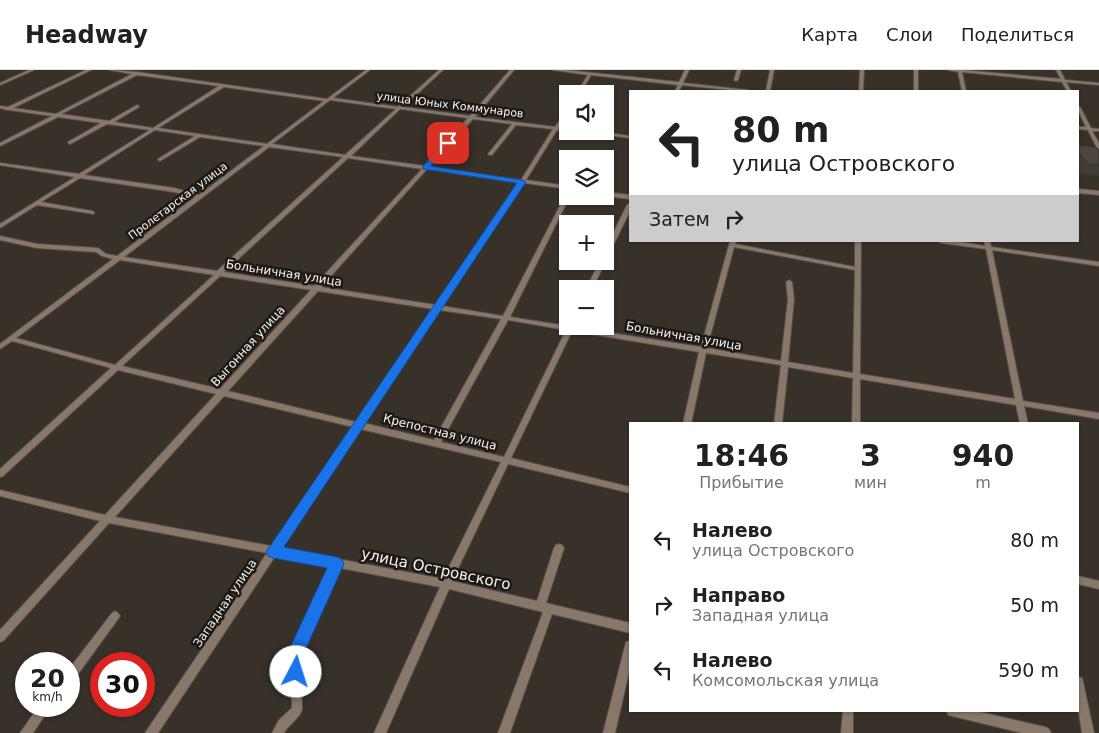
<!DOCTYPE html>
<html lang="ru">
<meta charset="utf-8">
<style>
:root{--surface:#fff;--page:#f6f6f6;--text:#202124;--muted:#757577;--line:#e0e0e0}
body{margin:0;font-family:"DejaVu Sans",sans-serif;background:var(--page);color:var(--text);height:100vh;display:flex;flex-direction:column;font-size:19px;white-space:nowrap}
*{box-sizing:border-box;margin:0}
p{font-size:16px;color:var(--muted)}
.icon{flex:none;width:28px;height:28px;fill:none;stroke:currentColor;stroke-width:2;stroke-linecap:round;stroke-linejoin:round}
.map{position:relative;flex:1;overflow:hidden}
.side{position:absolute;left:629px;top:352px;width:450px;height:290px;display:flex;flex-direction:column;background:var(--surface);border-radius:0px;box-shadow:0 1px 4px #0004}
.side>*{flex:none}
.top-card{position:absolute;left:629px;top:20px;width:450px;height:152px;border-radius:0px;box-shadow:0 1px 4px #0004;background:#fff;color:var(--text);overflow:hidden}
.buttons{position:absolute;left:559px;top:15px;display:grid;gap:10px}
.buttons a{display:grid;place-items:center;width:55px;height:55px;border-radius:0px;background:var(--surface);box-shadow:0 1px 4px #0004;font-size:25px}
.speed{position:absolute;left:15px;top:582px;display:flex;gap:10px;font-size:25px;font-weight:700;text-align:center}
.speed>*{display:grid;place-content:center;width:65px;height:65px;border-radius:50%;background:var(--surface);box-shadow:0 1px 4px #0004;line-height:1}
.speed small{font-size:12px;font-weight:400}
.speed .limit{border:8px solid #d22;background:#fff;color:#111}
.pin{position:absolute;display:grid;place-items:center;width:42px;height:42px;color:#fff;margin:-21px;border-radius:10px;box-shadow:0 2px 8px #0006}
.me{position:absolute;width:55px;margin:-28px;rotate:5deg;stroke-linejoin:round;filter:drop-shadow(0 0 4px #0008)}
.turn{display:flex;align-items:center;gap:18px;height:105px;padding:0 20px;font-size:22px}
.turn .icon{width:65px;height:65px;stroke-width:2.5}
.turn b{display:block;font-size:35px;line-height:42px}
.then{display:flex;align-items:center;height:48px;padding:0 20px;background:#0003;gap:10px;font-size:19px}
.eta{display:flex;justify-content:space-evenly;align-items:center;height:85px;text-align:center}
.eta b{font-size:30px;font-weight:800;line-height:35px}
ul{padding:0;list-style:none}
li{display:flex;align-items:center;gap:15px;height:65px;padding:0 20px}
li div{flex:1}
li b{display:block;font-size:19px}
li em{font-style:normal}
header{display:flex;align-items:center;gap:30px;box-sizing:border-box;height:70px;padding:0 25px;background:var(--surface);border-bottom:1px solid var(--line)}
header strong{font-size:24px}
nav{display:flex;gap:28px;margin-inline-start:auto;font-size:18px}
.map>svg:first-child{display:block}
</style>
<header>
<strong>Headway</strong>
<nav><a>Карта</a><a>Слои</a><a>Поделиться</a></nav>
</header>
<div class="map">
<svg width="1099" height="663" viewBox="0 0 1099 663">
<rect width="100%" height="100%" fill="#38312a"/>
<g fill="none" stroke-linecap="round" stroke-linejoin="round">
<defs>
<g id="minor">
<polygon points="29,0 34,0 0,15 0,13"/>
<path d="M86 0H91L13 38 56 44 132 4 109 0 137 2 327 29 366 0H370L333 28 398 37 439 0H443L403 37 470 46 510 0H514L475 47 555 57 568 39V44L559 57 568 59V61L557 60 526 110 568 116V119L524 113 442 236 503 246 565 126 568 125V126H570L510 247 701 277 730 171H736L735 174 855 197V171H861L860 304 1015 329 986 179 941 173 938 171H955L985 176 984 171H990L991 177 1099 192V196L992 180 1023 331 1099 343V349L1024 336 1028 354H1020L1016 335 860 309V354H852L853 308 788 297 782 354H774L781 295 706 283 691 354H683L699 282 572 261 511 388 630 417V423L508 394 452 511 537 531 554 478 556 475 559 474 562 475 564 478 546 533 630 553V563L552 544 510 663H498L543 542 449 519 386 663H374L440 517 340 498 301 583 302 640C299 649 289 654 284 663H272L279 650 292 638 291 583 331 496 276 485 158 663H145L267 483 109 453 4 570 0 572V560L100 451 0 426V420L105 445 216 324 118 300 3 406 0 407V399L111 298 12 271 0 279V274L113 189 102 186 96 182 37 178 0 170V166L37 174 98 178 106 184 117 186 195 127 174 122 80 108 41 132 92 141 94 142V144L37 135 0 158V154L75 107 0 95V93L79 104 150 60 107 54 70 74 68 73V72L101 53 58 47 0 76V73L52 46 9 40H7L0 38V36L8 37ZM137 5 219 16 153 58 114 52 139 37V36L137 35 109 51 61 44ZM224 17 324 31 267 74 158 58ZM330 30 396 39 345 85 272 74ZM400 39 468 48 425 96 351 86ZM473 49 512 54 488 84 490 85H492L516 55 553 59 521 110 430 97ZM155 60 195 66 158 89V90L160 91 200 67 264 76 199 125 174 118 84 105ZM269 77 343 87 217 201 124 187ZM348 88 422 99 314 216 224 202ZM427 99 519 113 436 235 321 217ZM734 177 855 200 853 303 788 292 794 229 792 212 789 210 786 212 788 229 781 291 707 278ZM120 190 214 205 115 295 16 268ZM220 206 311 220 220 319 122 296ZM318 221 433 239 356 352 228 321ZM439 240 501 249 434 370 364 353ZM508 250 566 260 504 387 441 372ZM224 326 353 357 271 476 115 447ZM360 359 501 392 443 509 281 478Z"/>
<polygon points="553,0 566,0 679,12 685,0 689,0 683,13 748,20 750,21 739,21 682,15 679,21 675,21 678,15 591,5 580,24 576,24 588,5"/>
<polygon points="737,0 741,0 738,10 736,11 734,10"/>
<polygon points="770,0 774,0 770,21 766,21"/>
<polygon points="860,0 864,0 863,21 859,21"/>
<rect x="914" y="0" width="4" height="21"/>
<polygon points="948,0 962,0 1061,9 1056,0 1060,0 1065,10 1099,13 1099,15 1066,12 1071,21 1067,21 1062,12 962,2 966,21 962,21 958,2"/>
<polygon points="1078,36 1080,37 1091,58 1099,59 1099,61 1092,61 1099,73 1099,79 1097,78 1088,60 1078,59 1078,57 1086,57 1078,40"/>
<polygon points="579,61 594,61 630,66 630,68"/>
<polygon points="1078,119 1099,121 1099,125 1078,123"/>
<polygon points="605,122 630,125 630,129 605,126"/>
<polygon points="630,133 630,141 608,186 605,188 605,180 627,135"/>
<polygon points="605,190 606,191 592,219 586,219 600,191 605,191"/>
<polygon points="1078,506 1099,511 1099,519 1078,514"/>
<polygon points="115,541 118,543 120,546 118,549 73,611 69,612 69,599 112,543"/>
<polygon points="630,571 630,598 615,663 603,663 625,576 626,572"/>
<polygon points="1078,607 1082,608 1083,612 1094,663 1082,663 1078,637"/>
<polygon points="39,636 51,636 33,663 20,663"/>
<polygon points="843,641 853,641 853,663 841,663"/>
<polygon points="947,641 976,641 1045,657 1049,659 1051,663 1022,663 952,646 948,645"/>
</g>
</defs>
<use href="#minor" stroke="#575049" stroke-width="2"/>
<use href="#minor" fill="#877869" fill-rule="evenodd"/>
</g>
<polygon fill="#423c35" points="1078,75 1099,80 1099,106 1081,104 1078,98"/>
<polygon fill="#4d463e" stroke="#36312b" points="1078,75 1095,77 1099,80 1099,95 1087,94 1081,85 1078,85"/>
<polygon fill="#1a73e8" stroke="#114b97" points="446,71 452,73 431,96 522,110 526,112 284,477 337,487 342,489 344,494 304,583 304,602 302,607 296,610 291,607 288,602 288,582 327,498 273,488 268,486 266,482 517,113 423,99 423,96"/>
<g text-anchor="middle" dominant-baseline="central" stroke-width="5" stroke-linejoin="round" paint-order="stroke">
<g font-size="11" fill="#f8f3ee" stroke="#1d1a16">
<text transform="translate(450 35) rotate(7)">улица Юных Коммунаров</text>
<text transform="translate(178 131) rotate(-37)">Пролетарская улица</text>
</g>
<g font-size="12" fill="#f8f3ee" stroke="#1d1a16">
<text transform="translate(284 203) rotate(9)">Больничная улица</text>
<text transform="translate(684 266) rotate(10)">Больничная улица</text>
<text transform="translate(248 276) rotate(-48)">Выгонная улица</text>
<text transform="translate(440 362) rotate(14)">Крепостная улица</text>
<text transform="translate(225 533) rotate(-56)">Западная улица</text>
</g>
<g font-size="15" fill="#f8f3ee" stroke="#1d1a16">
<text transform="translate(436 499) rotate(12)">улица Островского</text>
</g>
</g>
</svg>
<div class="buttons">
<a><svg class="icon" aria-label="sound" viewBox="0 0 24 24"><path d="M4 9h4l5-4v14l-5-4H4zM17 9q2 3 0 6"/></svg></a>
<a><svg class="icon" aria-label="layers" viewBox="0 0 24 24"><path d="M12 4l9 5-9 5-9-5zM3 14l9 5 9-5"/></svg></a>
<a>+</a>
<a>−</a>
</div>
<div class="speed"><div>20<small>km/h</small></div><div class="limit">30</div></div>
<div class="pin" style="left:448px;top:73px;background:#d93025"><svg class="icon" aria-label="arrive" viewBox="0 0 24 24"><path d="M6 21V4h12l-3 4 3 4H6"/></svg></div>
<svg class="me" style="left:296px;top:602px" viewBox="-20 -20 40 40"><circle r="19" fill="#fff"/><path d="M0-13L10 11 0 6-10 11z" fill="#1a73e8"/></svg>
<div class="top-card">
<div class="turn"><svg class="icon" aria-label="left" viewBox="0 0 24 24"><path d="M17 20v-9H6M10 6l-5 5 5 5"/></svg><div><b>80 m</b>улица Островского</div></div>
<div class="then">Затем<svg class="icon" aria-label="right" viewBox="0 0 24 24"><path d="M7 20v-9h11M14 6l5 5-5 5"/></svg></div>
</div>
<section class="side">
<div class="eta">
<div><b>18:46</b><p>Прибытие</p></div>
<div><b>3</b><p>мин</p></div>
<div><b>940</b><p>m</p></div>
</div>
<ul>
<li><svg class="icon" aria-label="left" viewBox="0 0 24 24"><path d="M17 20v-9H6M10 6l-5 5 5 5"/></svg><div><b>Налево</b><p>улица Островского</p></div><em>80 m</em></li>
<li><svg class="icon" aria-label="right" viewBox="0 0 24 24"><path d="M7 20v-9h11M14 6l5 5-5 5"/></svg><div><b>Направо</b><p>Западная улица</p></div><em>50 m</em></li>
<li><svg class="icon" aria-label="left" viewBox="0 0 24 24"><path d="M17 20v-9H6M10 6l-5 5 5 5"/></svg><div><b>Налево</b><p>Комсомольская улица</p></div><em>590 m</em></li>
</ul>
</section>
</div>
